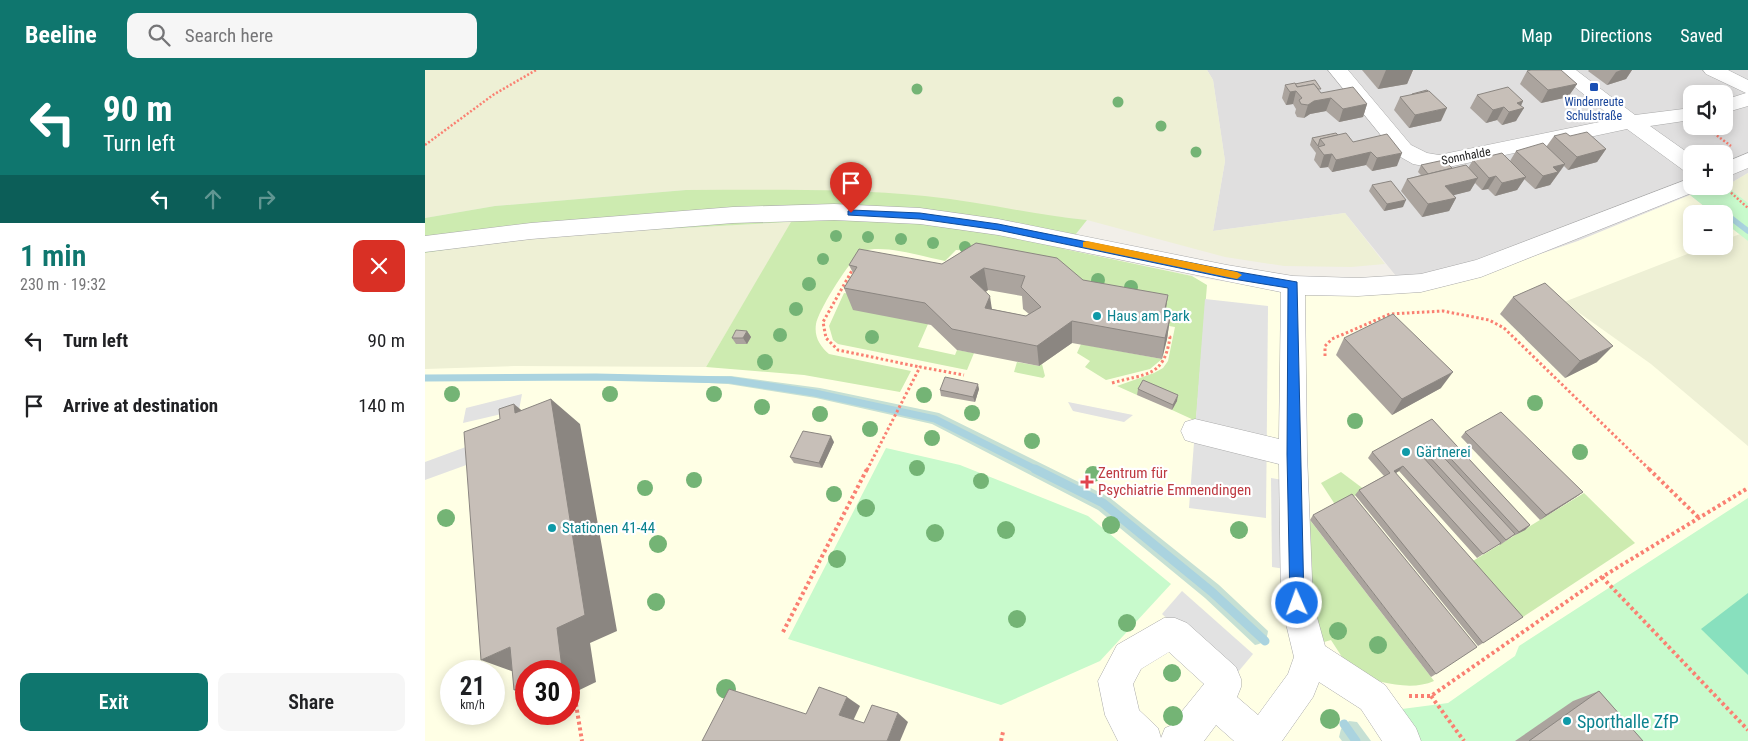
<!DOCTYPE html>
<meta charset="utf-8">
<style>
:root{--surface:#fff;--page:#f6f6f6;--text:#202124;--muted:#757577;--accent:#0f766e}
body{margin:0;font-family:"Roboto Condensed",sans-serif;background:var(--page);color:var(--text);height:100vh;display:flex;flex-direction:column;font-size:19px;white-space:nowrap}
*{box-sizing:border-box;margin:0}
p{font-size:16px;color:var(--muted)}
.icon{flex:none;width:28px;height:28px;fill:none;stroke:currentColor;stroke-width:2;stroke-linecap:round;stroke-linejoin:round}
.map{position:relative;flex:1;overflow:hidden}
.panel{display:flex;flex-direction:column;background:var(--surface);width:425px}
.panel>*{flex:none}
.top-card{background:#0f766e;color:#fff;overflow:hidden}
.fabs{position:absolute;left:1258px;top:15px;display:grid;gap:10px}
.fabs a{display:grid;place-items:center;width:50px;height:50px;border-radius:10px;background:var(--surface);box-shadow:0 2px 12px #0003;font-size:25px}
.speed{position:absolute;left:15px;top:590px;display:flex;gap:10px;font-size:25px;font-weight:700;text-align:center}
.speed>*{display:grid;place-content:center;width:65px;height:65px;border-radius:50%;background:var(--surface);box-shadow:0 2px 12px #0003;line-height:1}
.speed small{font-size:12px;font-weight:400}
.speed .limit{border:8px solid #d22;background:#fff;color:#111}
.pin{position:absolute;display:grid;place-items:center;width:42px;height:42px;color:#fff;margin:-51px -21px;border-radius:50% 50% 50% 0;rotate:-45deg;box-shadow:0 0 5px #0007}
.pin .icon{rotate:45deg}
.me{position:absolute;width:55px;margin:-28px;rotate:358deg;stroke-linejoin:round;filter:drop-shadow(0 0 4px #0008)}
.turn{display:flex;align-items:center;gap:18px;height:105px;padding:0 20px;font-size:22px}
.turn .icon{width:65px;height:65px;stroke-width:2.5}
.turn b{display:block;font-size:35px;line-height:42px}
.lanes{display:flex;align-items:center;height:48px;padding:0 20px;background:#0003;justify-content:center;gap:25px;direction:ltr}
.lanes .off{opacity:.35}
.round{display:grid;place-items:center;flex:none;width:52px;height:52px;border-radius:10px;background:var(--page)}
.headline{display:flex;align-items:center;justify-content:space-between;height:85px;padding:0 20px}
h1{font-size:30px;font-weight:600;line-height:38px;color:var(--accent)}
.action{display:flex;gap:10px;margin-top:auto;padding:10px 20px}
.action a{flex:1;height:58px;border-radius:10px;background:var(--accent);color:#fff;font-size:20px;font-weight:600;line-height:58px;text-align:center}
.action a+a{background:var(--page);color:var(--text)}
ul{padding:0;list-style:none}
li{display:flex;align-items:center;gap:15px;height:65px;padding:0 20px}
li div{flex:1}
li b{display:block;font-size:19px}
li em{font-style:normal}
header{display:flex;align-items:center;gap:30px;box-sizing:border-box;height:70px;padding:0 25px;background:var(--accent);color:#fff}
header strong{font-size:24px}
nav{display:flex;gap:28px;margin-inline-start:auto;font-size:18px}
.search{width:350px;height:45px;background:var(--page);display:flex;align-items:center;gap:12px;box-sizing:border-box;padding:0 18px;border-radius:10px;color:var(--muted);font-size:19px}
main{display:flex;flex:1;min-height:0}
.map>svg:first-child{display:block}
</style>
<header>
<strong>Beeline</strong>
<div class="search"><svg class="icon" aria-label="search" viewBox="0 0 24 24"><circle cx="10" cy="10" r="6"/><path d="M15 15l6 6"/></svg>Search here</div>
<nav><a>Map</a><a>Directions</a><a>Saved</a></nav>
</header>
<main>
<section class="panel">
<div class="top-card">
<div class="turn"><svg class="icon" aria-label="left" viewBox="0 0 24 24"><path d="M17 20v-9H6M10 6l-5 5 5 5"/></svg><div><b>90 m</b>Turn left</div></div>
<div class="lanes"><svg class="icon" aria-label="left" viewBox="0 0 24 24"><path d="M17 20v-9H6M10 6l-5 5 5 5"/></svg><svg class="icon off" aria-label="ahead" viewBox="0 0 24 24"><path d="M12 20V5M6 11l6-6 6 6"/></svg><svg class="icon off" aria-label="right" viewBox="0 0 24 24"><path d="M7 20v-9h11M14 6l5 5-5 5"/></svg></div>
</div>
<div class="headline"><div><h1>1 min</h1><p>230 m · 19:32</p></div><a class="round" style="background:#d93025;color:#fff"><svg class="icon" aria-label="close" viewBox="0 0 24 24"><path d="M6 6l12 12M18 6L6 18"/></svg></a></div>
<ul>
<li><svg class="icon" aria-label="left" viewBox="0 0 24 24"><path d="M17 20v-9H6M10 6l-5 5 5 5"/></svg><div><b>Turn left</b></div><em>90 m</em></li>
<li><svg class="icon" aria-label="arrive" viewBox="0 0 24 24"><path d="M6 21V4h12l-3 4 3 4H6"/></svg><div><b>Arrive at destination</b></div><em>140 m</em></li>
</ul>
<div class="action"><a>Exit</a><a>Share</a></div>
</section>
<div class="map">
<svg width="1323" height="671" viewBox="0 0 1323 671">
<rect width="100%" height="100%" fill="#f2efe9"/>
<path fill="#e0dfdf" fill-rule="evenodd" d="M782 0H1323V103L1301 116 1265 125 1153 171 1032 213 984 222 920 143 788 161 800 91 788 10ZM1266 24H1299V56H1266ZM1266 84H1299V116H1266Z"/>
<path fill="#ffffe5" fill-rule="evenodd" d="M1265 125 1289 144H1266V176H1299V152L1323 171V671H0V183L367 152 639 179 782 209 867 221 1032 213 1153 171ZM26 601H69V644H26ZM101 601H144V644H101Z"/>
<g fill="#eef0d5">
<polygon points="0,0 782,0 788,10 800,91 788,161 920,143 960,194 926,197 859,196 800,187 662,150 386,120 261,120 70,136 0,148"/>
<polygon points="1323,103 1323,133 1301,116"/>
<polygon points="367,152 281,297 89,296 0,299 0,183 112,166"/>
<polygon points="1315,164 1323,171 1323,376 1226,294 1139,232 1283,176 1299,176 1299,170"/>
</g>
<g fill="#cdebb0">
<path d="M261 120C341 120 421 118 500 126 554 131 607 145 662 150L639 179 767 206 782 215 771 351 747 340 752 331 718 316 712 325 692 316 729 303 738 298 743 291 750 257 738 255 740 246 551 181 531 180 520 191C500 187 458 174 439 181 427 185 393 241 391 254 389 267 395 276 404 284L486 301 475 322 379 305 281 297 366 152 112 166 0 183V148L70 136Z"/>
<polygon points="419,223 436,226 503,254 493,277 530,285 532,280 549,283 542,300 413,274 408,270 404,256"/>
<polygon points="656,274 737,289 725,299 681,310 660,297 665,291 652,283"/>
<polygon points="592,292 614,296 617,294 620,306 618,308 589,302"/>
<polygon points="916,402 940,420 911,436 896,413"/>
<polygon points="1159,423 1210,473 1092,551 1043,494"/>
<path d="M881 445 1006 607 1009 611C984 622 953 611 928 604L906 570 899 572 889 551Z"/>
</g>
<g fill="#c6e0d4">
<path d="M306 306 395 318 514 343 684 427 794 515 843 561C842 570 839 573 830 575L780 528 673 440 507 354 391 328 303 314 171 307Z"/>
<polygon points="924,651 932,652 946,671 917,671 914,667 916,659"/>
</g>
<g fill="#c8facc">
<polygon points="1301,116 1323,133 1323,171 1299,152 1299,144 1289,144 1265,125"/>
<polygon points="461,378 535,395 663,446 746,514 675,591 576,635 363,569"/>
<polygon points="1323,428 1323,671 989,671 973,650 977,639 1023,633 1090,586 1094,576"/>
</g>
<polygon fill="#88e0be" points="1323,523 1323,605 1276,559"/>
<g fill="#e2e2e2">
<polygon points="780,229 843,236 841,448 764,438"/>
<polygon points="97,324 94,340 38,353 41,338"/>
<polygon points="643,332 708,345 699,352 648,341"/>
<polygon points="76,364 77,382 0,410 0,392"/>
<polygon points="846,408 858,410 860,499 847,497"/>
<polygon points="757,521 828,584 808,608 737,544"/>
</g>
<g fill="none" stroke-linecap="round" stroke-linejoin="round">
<polyline stroke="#aad3df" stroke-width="5.5" points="1297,141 1323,161"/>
<polyline stroke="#aad3df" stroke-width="7" points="0,308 171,307 305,310 390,323 510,349 612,400"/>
<g stroke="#aad3df" stroke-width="9">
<polyline points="610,399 678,433 787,522 840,571"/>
<polyline points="919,654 931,671"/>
</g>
<defs>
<g id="minor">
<polygon points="903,0 923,0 986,75 1002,83 1014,85 1189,49 1129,0 1151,0 1210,45 1266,38 1266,50 1225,56 1266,85 1266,102 1258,100 1202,59 1014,99 988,94 972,85"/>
<polygon points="1278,0 1303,0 1323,10 1323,36 1299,43 1299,30 1321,23 1281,4"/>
<polygon points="1323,83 1323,98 1299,108 1299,93"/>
<path d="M1266 108V116H1276L1274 120 1056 207 996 222 933 226 880 225 882 384 888 533 900 576 960 615 991 658 996 671H957L936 639 894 612 888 627 857 671H809L791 655 779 671H693L680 645 673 611 692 575 739 548H750L762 553 811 597 816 609V617L812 627 833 645 863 604 869 587 856 533 854 394 770 373 760 370 756 361 760 352 770 349 854 369 856 222 573 165 495 154 409 150 308 153 106 169 0 182V166L106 153 308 137 409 134 495 138 573 149 802 195 868 206 933 208 996 204 1051 190ZM744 582 779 614 745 656 740 658 736 668 733 658 714 640 708 614 716 599Z"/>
</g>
</defs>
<use href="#minor" stroke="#a9a9a9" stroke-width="1"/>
<g stroke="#fa8072" stroke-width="2.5" stroke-dasharray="2 2" stroke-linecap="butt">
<polyline points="1279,56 1306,76"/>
<polyline points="0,75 68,25 111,0"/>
<polyline points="1303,120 1323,138"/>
</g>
<g stroke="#fa8072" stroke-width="3" stroke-dasharray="2.5 2.5" stroke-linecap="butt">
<polyline points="429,197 398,252 401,268 413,280 495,297"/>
<polyline points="900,286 900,276 907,269 965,244 1018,241 1064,250 1079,258 1225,400"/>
<path d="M687 313C721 303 739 308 745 267L739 266"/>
<polyline points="442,400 495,297 539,305"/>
</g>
<g stroke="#fa8072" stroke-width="4" stroke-dasharray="3 3" stroke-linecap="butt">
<polyline points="1224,399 1274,448"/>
<polyline points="1177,507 1323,660"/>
<polyline points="358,562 442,399"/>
<polyline points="149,622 157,671"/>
<polyline points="984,626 1006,626 1177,507 1323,418"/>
<polyline points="1006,626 1039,671"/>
<polyline points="576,671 578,662"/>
</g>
<use href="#minor" fill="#fff" fill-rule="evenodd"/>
</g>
<g fill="#74b475">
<circle cx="492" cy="19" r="5.5"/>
<circle cx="693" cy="32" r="5.5"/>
<circle cx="736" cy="56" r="5.5"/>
<circle cx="771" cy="82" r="5.5"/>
<circle cx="411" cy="166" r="6"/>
<circle cx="443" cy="167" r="6"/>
<circle cx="476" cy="169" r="6"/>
<circle cx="508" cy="173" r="6"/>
<circle cx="540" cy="177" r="6"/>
<circle cx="398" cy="189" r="6"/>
<circle cx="673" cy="210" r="7"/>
<circle cx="384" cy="214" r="7"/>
<circle cx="706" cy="217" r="7"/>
<circle cx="371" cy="239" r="7"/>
<circle cx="355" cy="265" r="7"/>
<circle cx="447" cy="267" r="7"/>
<circle cx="340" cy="292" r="8"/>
<circle cx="27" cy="324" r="8"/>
<circle cx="185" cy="324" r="8"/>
<circle cx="289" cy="324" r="8"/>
<circle cx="499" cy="325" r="8"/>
<circle cx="1110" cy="333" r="8"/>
<circle cx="337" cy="337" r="8"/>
<circle cx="547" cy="343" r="8"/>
<circle cx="395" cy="344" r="8"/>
<circle cx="930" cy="351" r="8"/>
<circle cx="445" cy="359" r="8"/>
<circle cx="507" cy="368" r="8"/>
<circle cx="607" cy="371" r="8"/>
<circle cx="1155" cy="382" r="8"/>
<circle cx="492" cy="398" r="8"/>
<circle cx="668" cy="404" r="8"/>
<circle cx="269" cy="410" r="8"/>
<circle cx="556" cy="411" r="8"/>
<circle cx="220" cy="418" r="8"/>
<circle cx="409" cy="424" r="8"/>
<circle cx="441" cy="438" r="9"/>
<circle cx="21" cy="448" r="9"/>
<circle cx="686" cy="455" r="9"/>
<circle cx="581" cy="460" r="9"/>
<circle cx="814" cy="460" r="9"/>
<circle cx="510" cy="463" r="9"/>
<circle cx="233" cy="474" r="9"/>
<circle cx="412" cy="489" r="9"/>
<circle cx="231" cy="532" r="9"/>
<circle cx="592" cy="549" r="9"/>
<circle cx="702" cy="553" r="9"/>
<circle cx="913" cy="561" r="9"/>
<circle cx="953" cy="575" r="9"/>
<circle cx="747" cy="603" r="9"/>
<circle cx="301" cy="619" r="10"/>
<circle cx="748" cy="646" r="10"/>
<circle cx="905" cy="649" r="10"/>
</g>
<g fill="#aba49e" fill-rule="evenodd">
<polygon points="937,0 988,0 982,14 953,19"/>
<polygon points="1164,0 1207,0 1201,9 1182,15 1163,1"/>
<polygon points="1102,1 1152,14 1143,27 1116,33 1095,14"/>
<polygon points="860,15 895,22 896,23 942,34 938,47 914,52 901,41 885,44 879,48 872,47 870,43 871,39 868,34 861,35 857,28"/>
<polygon points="987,24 1016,51 984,58 969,40 975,27 986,25"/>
<polygon points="1052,25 1098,31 1096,36 1091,51 1077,55 1072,50 1061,53 1045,38"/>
<polygon points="913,65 928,72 972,96 947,101 941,95 907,102 903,97 895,98 889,90 891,83 885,75 887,68"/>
<polygon points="1129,66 1145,66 1181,79 1172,92 1143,100 1139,96 1125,115 1110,119 1099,109 1092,120 1070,126 1063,119 1057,120 1050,113 1045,121 1028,125 1031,128 1024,141 997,147 976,121 982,109 996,105 993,102 996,95 1027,98 1043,98 1048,90 1085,91 1091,81 1121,77"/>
<polygon points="947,115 978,137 959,141 944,121"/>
<path d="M551 173 658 210 740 247 745 248 742 269 737 289 647 273 614 296 532 280 506 255 428 240 419 218 428 203 424 195 517 194ZM563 220 597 226 598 239 604 244 601 246 567 239 561 222Z"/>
<polygon points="1088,227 1172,292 1140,308 1075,244"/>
<polygon points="322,261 326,267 322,274 311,274 307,268"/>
<polygon points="919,268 1016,318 967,345 911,285"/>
<polygon points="554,319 550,332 516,326 515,320"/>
<polygon points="713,319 752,331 747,340 712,325"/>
<polygon points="1007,349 1105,455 1100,460 1088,466 1075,475 1074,474 1052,488 974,401 971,403 1058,573 1053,576 930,425 934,420 959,406 943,388 947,382"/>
<polygon points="1040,362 1158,422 1151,427 1115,450 1036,367"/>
<polygon points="409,372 397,398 369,393 365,387"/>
<polygon points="888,445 1011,604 1006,607 885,450"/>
<polygon points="1174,621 1218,671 1090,671 1148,631"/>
</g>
<g fill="#8b8681">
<polygon points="961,0 988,0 982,14 953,19"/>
<polygon points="1196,0 1207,0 1201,9 1182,15 1191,2"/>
<polygon points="1152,14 1143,27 1116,33 1123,20"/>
<polygon points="871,21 868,34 861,35 865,22"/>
<polygon points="906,28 901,41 885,44 879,48 883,35 889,31"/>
<polygon points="1098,31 1094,39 1099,38 1091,51 1077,55 1084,42 1092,33"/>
<polygon points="942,34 938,47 914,52 918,39"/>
<polygon points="1079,37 1072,50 1061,53 1068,40"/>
<polygon points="1022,38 1016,51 984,58 990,45"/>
<polygon points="1181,79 1172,92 1143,100 1152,87"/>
<polygon points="946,82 941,95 907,102 911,90"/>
<polygon points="977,83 972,96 947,101 952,88"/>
<polygon points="907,84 903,97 895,98 899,85"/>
<polygon points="1140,94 1125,115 1110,119 1118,106 1128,97"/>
<polygon points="1071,106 1063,119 1057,120 1064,108"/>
<polygon points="1101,107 1092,120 1070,126 1077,113"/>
<polygon points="1053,108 1045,121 1014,129 1020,116"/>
<polygon points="1031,128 1024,141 997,147 1003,134"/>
<polygon points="981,130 978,137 959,141 962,134"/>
<polygon points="559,198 563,220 549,229 545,207"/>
<polygon points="743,225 740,246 735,268 738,247"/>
<polygon points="565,226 568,247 560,238"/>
<polygon points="745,248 742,269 737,289 740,268"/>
<polygon points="647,251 647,273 614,296 612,276"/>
<polygon points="322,261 326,267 322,274 318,268"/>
<polygon points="1188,276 1172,292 1140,308 1155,291"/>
<polygon points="1028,302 1016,318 967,345 977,329"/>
<polygon points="553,314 554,319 550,332 548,327"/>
<polygon points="753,325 752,331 747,340 748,335"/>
<polygon points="126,329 155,354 192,561 165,573 171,612 144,625 144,601 131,601 132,558"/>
<polygon points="89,334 119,359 90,343"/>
<polygon points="406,366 409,372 397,398 394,393"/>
<polygon points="978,396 974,401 966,406 969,401"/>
<polygon points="1158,422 1151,427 1115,450 1121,445"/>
<polygon points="1105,455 1100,460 1088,466 1094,462"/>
<polygon points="85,577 95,604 56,590"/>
<polygon points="101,615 101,624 89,620"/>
<polygon points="422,627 435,636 427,653 414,645"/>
<polygon points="473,643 483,652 475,671 462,671"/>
</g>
<g fill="#c7bfb8" stroke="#8b8681" fill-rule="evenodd">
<polygon points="1106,0 1136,0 1152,14 1123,20 1102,1"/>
<polygon points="890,10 896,19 893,19 889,14 872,17 870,14"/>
<polygon points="870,13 872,17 889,14 896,23 928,17 942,34 918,39 906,28 889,31 883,35 876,34 874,30 877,28 871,21 865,22 860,15"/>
<polygon points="1083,17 1098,31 1092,33 1099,38 1084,42 1079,37 1068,40 1052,25"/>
<polygon points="1002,20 1003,21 988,25 987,24"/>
<polygon points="1004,21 1022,38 990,45 975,27"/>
<polygon points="1162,62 1181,79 1152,87 1129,66 1141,63 1145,66"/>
<polygon points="911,63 913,65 895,69 893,76 887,68"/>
<polygon points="921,63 928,72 962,64 977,83 952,88 946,82 911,90 907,84 899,85 893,77 900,75 895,69"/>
<polygon points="1118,73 1140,94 1128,97 1133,102 1118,106 1091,81"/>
<polygon points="1077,83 1101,107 1077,113 1071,106 1064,108 1048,90"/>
<polygon points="1019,90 1027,98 1003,104 996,95"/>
<polygon points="1041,95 1053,108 1020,116 1031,128 1003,134 982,109"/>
<polygon points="966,111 981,130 962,134 947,115"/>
<path d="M551 173 632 188 658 210 743 225 738 247 745 248 740 268 647 251 612 276 527 259 500 233 419 218 432 197 424 195 434 179 517 194ZM559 198 600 206 596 217 616 237 601 246 560 238 565 226 545 207Z"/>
<polygon points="1120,213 1188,276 1155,291 1088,227"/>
<polygon points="968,244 1028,302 977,329 919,268"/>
<polygon points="311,260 322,261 318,268 307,268"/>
<polygon points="520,307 553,314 548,327 515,320"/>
<polygon points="718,310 753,325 748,335 713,319"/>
<polygon points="126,329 160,545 132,558 137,598 131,601 101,601 101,615 89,620 85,577 56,590 39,362 75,349 74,339 89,334 90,343"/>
<polygon points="1076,342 1158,422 1121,445 1040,362"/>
<polygon points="1007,349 1105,455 1094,462 1014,376 1010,378 1090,464 1081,470 1001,383 997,386 1076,473 1058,484 978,396 969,401 1098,547 1058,573 934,420 965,403 947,382"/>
<polygon points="378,361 406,366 394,393 365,387"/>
<polygon points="927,424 1052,577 1011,604 888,445"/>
<polygon points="394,617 422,627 414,645 439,653 447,635 473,643 462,671 277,671 304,619 381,644"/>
<polygon points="1174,621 1218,671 1104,671"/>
</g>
<polygon fill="#1a73e8" stroke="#114b97" points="426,140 495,143 573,154 802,200 872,212 879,533 877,538 872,540 867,538 865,533 862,384 863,218 802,208 573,160 495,149 423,145 423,141"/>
<polygon fill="#f59e0b" points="662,171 812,202 817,205 812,209 658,177 658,172"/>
<rect fill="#1a4fb4" stroke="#fff" stroke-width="2" x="1164" y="12" width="10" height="10" rx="2.5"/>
<g fill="#0f9aa8" stroke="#fff" stroke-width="2">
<circle cx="672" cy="246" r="5"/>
<circle cx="981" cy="382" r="5"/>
<circle cx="127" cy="458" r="5"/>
<circle cx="1142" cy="651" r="5"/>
</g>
<path fill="#e0444e" stroke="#fff" stroke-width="2" d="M659.5 404.5h5v5h5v5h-5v5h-5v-5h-5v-5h5z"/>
<g text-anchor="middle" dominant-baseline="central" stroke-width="4.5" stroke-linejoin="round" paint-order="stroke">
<g font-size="12" fill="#164399" stroke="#fff">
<text x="1169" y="32">Windenreute<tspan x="1169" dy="14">Schulstraße</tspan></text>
</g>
<g font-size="12" fill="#222" stroke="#fff">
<text transform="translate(1041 86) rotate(-11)">Sonnhalde</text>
</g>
<g font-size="15" fill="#0d838f" stroke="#fff" text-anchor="start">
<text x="682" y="246">Haus am Park</text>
<text x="991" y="382">Gärtnerei</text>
<text x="137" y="458">Stationen 41-44</text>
</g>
<g font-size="15" fill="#be3a42" stroke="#fff" text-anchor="start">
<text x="673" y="403">Zentrum für<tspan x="673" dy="17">Psychiatrie Emmendingen</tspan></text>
</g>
<g font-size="18" fill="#0d838f" stroke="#fff" text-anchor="start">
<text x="1152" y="651">Sporthalle ZfP</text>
</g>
</g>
</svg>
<div class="fabs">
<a><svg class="icon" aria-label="sound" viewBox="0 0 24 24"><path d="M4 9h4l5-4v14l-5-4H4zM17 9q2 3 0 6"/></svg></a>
<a>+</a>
<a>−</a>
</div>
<div class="speed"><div>21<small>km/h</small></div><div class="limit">30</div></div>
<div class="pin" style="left:426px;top:143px;background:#d93025"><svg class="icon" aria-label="arrive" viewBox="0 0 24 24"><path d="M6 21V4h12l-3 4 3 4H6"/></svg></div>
<svg class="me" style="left:872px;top:533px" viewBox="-20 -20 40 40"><circle r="17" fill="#1a73e8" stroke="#fff" stroke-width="3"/><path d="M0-11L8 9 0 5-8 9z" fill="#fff"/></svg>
</div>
</main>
